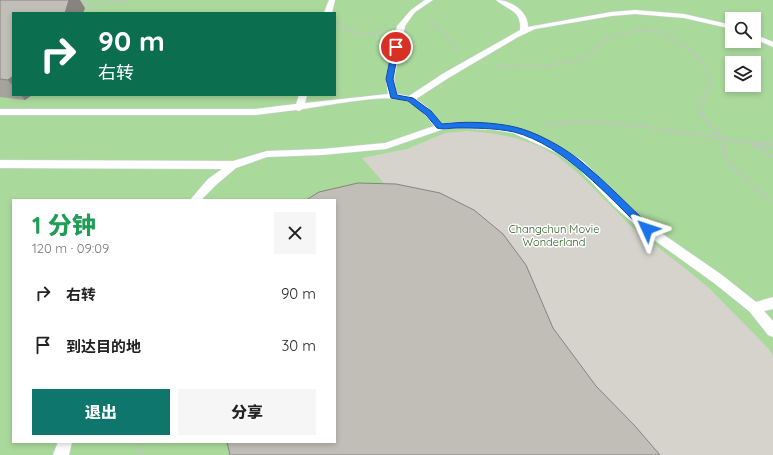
<!DOCTYPE html>
<html lang="zh">
<meta charset="utf-8">
<style>
:root{--surface:#fff;--page:#f6f6f6;--text:#222;--muted:#767676;--accent:#0f766e}
body{margin:0;font-family:Quicksand,"Noto Sans SC",sans-serif;background:var(--page);color:var(--text);height:100vh;display:flex;flex-direction:column;font-size:15px;white-space:nowrap}
*{box-sizing:border-box;margin:0}
p{font-size:13px;color:var(--muted)}
.icon{flex:none;width:22px;height:22px;fill:none;stroke:currentColor;stroke-width:2;stroke-linecap:round;stroke-linejoin:round}
.map{position:relative;flex:1;overflow:hidden}
.side{position:absolute;left:12px;top:199px;width:324px;height:244px;display:flex;flex-direction:column;background:var(--surface);border-radius:0px;box-shadow:0 2px 6px #0003}
.side>*{flex:none}
.banner{position:absolute;left:12px;top:12px;width:324px;height:84px;border-radius:0px;box-shadow:0 2px 6px #0003;background:#0b6e4f;color:#fff;overflow:hidden}
.buttons{position:absolute;left:725px;top:12px;display:grid;gap:8px}
.buttons a{display:grid;place-items:center;width:36px;height:36px;border-radius:0px;background:var(--surface);box-shadow:0 2px 6px #0003;font-size:20px}
.pin{position:absolute;display:grid;place-items:center;width:34px;height:34px;color:#fff;margin:-17px;border:2px solid #fff;border-radius:50%;box-shadow:0 1px 4px #0007}
.me{position:absolute;width:44px;margin:-22px;rotate:312deg;stroke-linejoin:round;filter:drop-shadow(0 0 3px #0008)}
.turn{display:flex;align-items:center;gap:14px;height:84px;padding:0 20px;font-size:18px}
.turn .icon{width:52px;height:52px;stroke-width:2.5}
.turn b{display:block;font-size:28px;line-height:34px}
.round{display:grid;place-items:center;flex:none;width:42px;height:42px;border-radius:0px;background:var(--page)}
.head{display:flex;align-items:center;justify-content:space-between;height:68px;padding:0 20px}
h1{font-size:24px;font-weight:800;line-height:30px;color:#1e9e55}
.button{display:flex;gap:8px;margin-top:auto;padding:8px 20px}
.button a{flex:1;height:46px;border-radius:0px;background:var(--accent);color:#fff;font-size:16px;font-weight:800;line-height:46px;text-align:center}
.button a+a{background:var(--page);color:var(--text)}
ul{padding:0;list-style:none}
li{display:flex;align-items:center;gap:12px;height:52px;padding:0 20px}
li div{flex:1}
li b{display:block;font-size:15px}
li em{font-style:normal}
.map>svg:first-child{display:block}
</style>
<div class="map">
<svg width="773" height="455" viewBox="0 0 773 455">
<rect width="100%" height="100%" fill="#e8e4da"/>
<path fill="#aad99c" fill-rule="evenodd" d="M0 0H773V455H0ZM13 13H335V95H13ZM732 19H754V41H732ZM732 63H754V85H732ZM13 200H335V442H13Z"/>
<polygon fill="#d5d3cc" points="467,131 490,133 516,138 539,146 557,156 578,173 632,227 686,269 709,288 768,348 773,355 773,455 634,455 397,193 383,182 362,158 407,149 445,133"/>
<g fill="none" stroke-linecap="round" stroke-linejoin="round">
<defs>
<g id="lane">
<polygon points="329,0 335,0 332,13 324,13"/>
<path d="M425 0H433L415 12 405 26 394 79 397 94 409 96 444 73 520 30C522 10 507 10 496 0 510 0 528 10 528 27L611 12 635 10 684 14 732 25V29L684 18 635 14 611 16 535 29 518 37 450 77 416 99 427 107 442 124 453 122 494 124 515 127 540 137 563 149 583 161 622 200 651 226 722 275 756 302 773 297V309L764 311 773 321V337L768 335 750 312 714 283 643 232 614 206 577 167 557 153 513 133 494 130 453 128 441 130 386 149 322 155 267 157 236 168 216 185 201 200H190L208 179 222 169 0 168V160L233 161 267 151 322 149 385 143 434 126C426 116 417 104 404 100 385 94 326 106 303 109L299 111 296 110 255 115H0V109H255L296 104 299 95H307L305 103 388 94 386 79 397 26 411 10Z"/>
<polygon points="754,34 773,42 773,47 754,39"/>
<polygon points="58,442 72,442 69,455 53,455"/>
</g>
</defs>
<use href="#lane" stroke="#d0d1df" stroke-width="1"/>
<g stroke="#c3c3c3" stroke-width="2" stroke-dasharray="2 1.5" stroke-linecap="butt">
<polyline points="83,1 91,6 92,13"/>
<polyline points="79,4 84,0"/>
<polyline points="91,6 130,0"/>
<path d="M425 21C441 24 448 38 456 51"/>
<path d="M339 24C353 36 365 36 383 31"/>
<path d="M654 29C676 42 715 56 708 89 707 95 701 100 699 105L701 114"/>
<polyline points="495,67 543,66 575,61 592,53 600,43 608,38 629,32 651,30"/>
</g>
<g stroke="#c3c3c3" stroke-width="2.5" stroke-dasharray="3 2" stroke-linecap="butt">
<polyline points="701,113 702,116 724,140 723,153 730,165 773,203"/>
<polyline points="545,125 585,121 641,126 749,143 773,157"/>
<polyline points="753,143 773,142"/>
<polyline points="752,144 773,147"/>
</g>
<polyline stroke="#c3c3c3" stroke-width="3" stroke-dasharray="3.5 2.5" stroke-linecap="butt" points="138,442 142,455"/>
<use href="#lane" fill="#fff" fill-rule="evenodd"/>
</g>
<polygon fill="#a6a39d" points="0,0 85,8 83,13 13,13 13,95 32,95 25,100 0,97"/>
<g fill="#878480">
<polygon points="69,0 80,0 85,8 83,13 65,13"/>
<polygon points="13,76 13,86 8,80"/>
<polygon points="21,95 32,95 25,100"/>
</g>
<g fill="#c1bdb7" stroke="#878480">
<polygon points="0,0 69,0 65,13 13,13 13,76 8,80 0,79"/>
<polygon points="358,183 396,184 440,193 474,210 503,234 526,265 553,328 596,386 635,426 660,455 230,455 227,442 335,442 335,200 306,200 319,192"/>
</g>
<path fill="#1a73e8" stroke="#114b97" d="M393 45 399 47 393 79 397 95 413 98 431 111 442 124C465 121 493 122 515 127 537 132 567 149 583 163 607 183 628 205 650 226L652 229 650 231H644C608 196 564 145 514 132 495 128 474 128 456 128 450 128 443 130 437 128L426 115 408 101 391 98 386 79Z"/>
<g text-anchor="middle" dominant-baseline="central" stroke-width="3" stroke-linejoin="round" paint-order="stroke">
<g font-size="11" fill="#265b21" stroke="#fff">
<text x="554" y="229">Changchun Movie<tspan x="554" dy="13">Wonderland</tspan></text>
</g>
</g>
</svg>
<div class="buttons">
<a><svg class="icon" aria-label="search" viewBox="0 0 24 24"><circle cx="10" cy="10" r="6"/><path d="M15 15l6 6"/></svg></a>
<a><svg class="icon" aria-label="layers" viewBox="0 0 24 24"><path d="M12 4l9 5-9 5-9-5zM3 14l9 5 9-5"/></svg></a>
</div>
<div class="pin" style="left:396px;top:47px;background:#d93025"><svg class="icon" aria-label="arrive" viewBox="0 0 24 24"><path d="M6 21V4h12l-3 4 3 4H6"/></svg></div>
<svg class="me" style="left:647px;top:229px" viewBox="-20 -20 40 40"><path d="M0-17L14 15 0 8-14 15z" fill="#1a73e8" stroke="#fff" stroke-width="4"/></svg>
<div class="banner">
<div class="turn"><svg class="icon" aria-label="right" viewBox="0 0 24 24"><path d="M7 20v-9h11M14 6l5 5-5 5"/></svg><div><b>90 m</b>右转</div></div>
</div>
<section class="side">
<div class="head"><div><h1>1 分钟</h1><p>120 m · 09:09</p></div><a class="round"><svg class="icon" aria-label="close" viewBox="0 0 24 24"><path d="M6 6l12 12M18 6L6 18"/></svg></a></div>
<ul>
<li><svg class="icon" aria-label="right" viewBox="0 0 24 24"><path d="M7 20v-9h11M14 6l5 5-5 5"/></svg><div><b>右转</b></div><em>90 m</em></li>
<li><svg class="icon" aria-label="arrive" viewBox="0 0 24 24"><path d="M6 21V4h12l-3 4 3 4H6"/></svg><div><b>到达目的地</b></div><em>30 m</em></li>
</ul>
<div class="button"><a>退出</a><a>分享</a></div>
</section>
</div>
